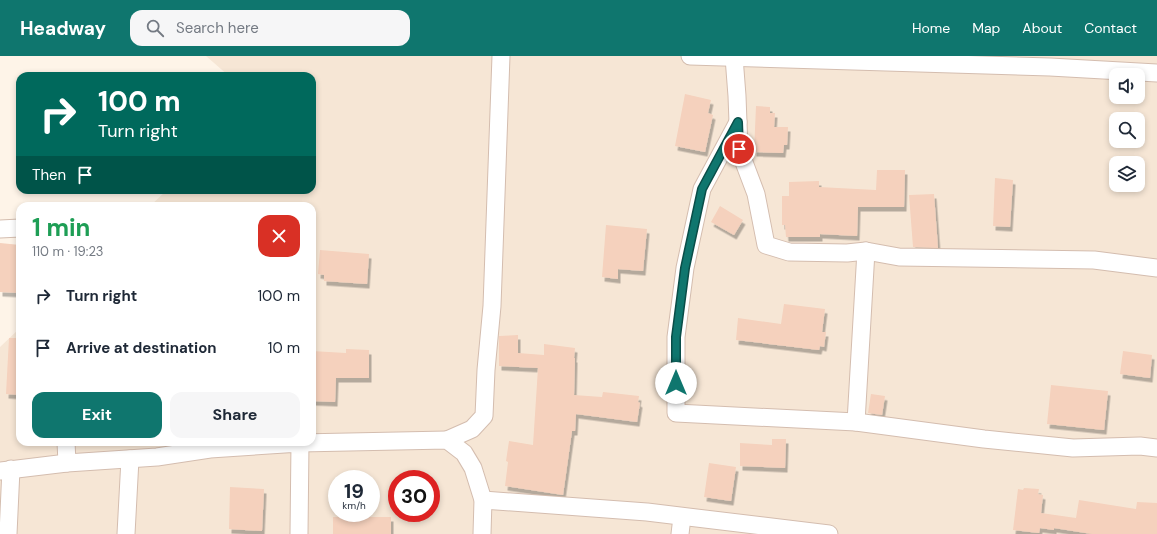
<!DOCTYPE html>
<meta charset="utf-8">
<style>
:root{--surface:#fff;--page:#f6f6f7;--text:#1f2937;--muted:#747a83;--accent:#0f766e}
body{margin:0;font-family:"DM Sans",sans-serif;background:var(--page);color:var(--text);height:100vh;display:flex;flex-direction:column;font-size:15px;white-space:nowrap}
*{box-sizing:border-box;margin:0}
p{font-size:13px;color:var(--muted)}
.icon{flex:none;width:22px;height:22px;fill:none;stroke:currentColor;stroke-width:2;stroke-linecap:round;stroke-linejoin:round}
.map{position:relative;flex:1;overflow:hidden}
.sheet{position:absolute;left:16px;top:146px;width:300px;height:244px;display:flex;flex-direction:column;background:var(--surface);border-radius:12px;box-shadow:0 2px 6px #0003}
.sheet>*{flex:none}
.banner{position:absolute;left:16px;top:16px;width:300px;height:122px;border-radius:12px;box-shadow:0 2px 6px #0003;background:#00695c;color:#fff;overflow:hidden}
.tools{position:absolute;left:1109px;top:12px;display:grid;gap:8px}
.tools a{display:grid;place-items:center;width:36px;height:36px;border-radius:8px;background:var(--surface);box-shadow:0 2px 6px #0003;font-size:20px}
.speed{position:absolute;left:328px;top:414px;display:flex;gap:8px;font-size:20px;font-weight:700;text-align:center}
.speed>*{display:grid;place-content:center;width:52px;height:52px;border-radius:50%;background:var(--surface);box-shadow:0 2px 6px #0003;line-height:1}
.speed small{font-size:10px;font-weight:400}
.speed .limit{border:6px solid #d22;background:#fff;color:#111}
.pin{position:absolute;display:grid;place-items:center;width:34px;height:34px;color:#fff;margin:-17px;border:2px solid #fff;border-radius:50%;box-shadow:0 1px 4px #0007}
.me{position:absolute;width:44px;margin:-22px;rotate:0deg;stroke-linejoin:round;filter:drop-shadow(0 0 3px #0008)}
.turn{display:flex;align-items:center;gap:14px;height:84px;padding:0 16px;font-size:18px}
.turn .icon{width:52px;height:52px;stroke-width:2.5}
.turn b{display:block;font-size:28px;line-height:34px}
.then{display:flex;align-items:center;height:38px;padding:0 16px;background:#0003;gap:8px;font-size:15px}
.round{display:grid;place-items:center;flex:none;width:42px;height:42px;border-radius:12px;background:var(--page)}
.head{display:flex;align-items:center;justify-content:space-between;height:68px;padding:0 16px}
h1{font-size:24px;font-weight:700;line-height:30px;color:#1e9e55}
.button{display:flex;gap:8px;margin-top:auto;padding:8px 16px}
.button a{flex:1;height:46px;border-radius:12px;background:var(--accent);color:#fff;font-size:16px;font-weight:700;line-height:46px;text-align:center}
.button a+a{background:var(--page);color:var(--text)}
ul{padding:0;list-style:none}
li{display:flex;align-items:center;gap:12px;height:52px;padding:0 16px}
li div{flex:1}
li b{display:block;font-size:15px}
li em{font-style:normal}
header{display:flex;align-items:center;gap:24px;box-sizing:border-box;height:56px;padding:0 20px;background:var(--accent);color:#fff}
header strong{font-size:19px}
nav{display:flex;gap:22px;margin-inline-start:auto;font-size:14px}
.search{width:280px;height:36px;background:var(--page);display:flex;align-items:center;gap:10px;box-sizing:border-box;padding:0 14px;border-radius:12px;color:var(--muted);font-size:15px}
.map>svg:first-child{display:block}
</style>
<header>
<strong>Headway</strong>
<div class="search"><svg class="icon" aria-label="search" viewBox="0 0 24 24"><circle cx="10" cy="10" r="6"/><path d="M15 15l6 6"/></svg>Search here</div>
<nav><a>Home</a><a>Map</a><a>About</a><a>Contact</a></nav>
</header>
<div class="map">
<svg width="1157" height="478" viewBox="0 0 1157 478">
<defs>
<filter id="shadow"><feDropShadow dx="2.5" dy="4.5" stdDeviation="0" flood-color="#0004"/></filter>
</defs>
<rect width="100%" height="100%" fill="#fef4e8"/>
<path fill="#f6e6d5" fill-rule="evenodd" d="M206 0H1157V478H0V291L20 272V386H312V150H150L167 134H312V20H229ZM1116 19H1138V41H1116ZM1116 63H1138V85H1116ZM1116 107H1138V129H1116ZM337 423H371V457H337ZM397 423H431V457H397Z"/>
<g fill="#f5d1bd" filter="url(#shadow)">
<polygon points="685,38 711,44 708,57 713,59 705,96 675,90"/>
<polygon points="756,50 770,51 770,57 775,57 774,71 788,71 787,89 784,89 783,97 754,96"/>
<polygon points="877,114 905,114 904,151 858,151 857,180 820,178 820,181 786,181 785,169 782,169 782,140 789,140 789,126 819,125 819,131 876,134"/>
<polygon points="995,122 1013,124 1010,171 993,170"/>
<polygon points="934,138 938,192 913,191 909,139"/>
<polygon points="720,150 743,164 734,179 711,166"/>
<polygon points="606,169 647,173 643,215 618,213 618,223 602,221"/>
<polygon points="0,187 20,189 20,237 0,236"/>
<polygon points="320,194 369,198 367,228 324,225 324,219 318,218"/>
<polygon points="784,248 825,253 822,276 826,276 824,291 820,290 819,294 736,284 738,262 781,268"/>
<polygon points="518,279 518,297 544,299 544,288 575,292 574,302 575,302 574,339 602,341 603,336 639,340 638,346 640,347 637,366 576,358 575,375 572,375 563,439 505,430 508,406 506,405 509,385 533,389 538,312 499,310 499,280"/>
<polygon points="9,282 20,282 20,339 6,338"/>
<polygon points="346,293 369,294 369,322 336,322 335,346 312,345 312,295 346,297"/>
<polygon points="1123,295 1152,299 1150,322 1120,318"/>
<polygon points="1051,329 1108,335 1104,374 1047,368"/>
<polygon points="871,338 885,340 882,359 868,357"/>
<polygon points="772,383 786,383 785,412 740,410 740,387 772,389"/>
<polygon points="709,407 736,411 731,445 704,441"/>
<polygon points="230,431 264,433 262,475 229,473"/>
<polygon points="1024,432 1039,433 1038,438 1043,439 1041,457 1076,462 1079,444 1136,453 1137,446 1157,447 1157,478 1092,478 1054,472 1054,474 1040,472 1039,477 1013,474 1018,433 1023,434"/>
<rect x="333" y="461" width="58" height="17"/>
</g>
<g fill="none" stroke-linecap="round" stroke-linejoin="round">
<defs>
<g id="minor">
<polyline points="690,0 1050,11 1157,17"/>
<polyline points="734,1 737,40 739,93 756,138 766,189 789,196 847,197 866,195 899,201 1094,204 1157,212"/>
<polyline points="738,66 702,133 685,212 676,281 676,357 856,366 984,383 1073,392 1140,390 1157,392"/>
<polyline points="0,173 20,172"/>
<polyline points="856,366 866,195"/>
<polyline points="447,384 472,373 484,360 486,314 492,250 501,0"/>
<polyline points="66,386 67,407 157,401 210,393 300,387 299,478"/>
<polyline points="300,387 447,384 464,397 473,412 483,444 482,478"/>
<polyline points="0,415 67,407"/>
<polyline points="483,444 647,456 829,478"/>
<polyline points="8,478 11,413"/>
<polyline points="126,478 130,403"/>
<polyline points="680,478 682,461"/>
</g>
</defs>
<use href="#minor" stroke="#d4bdaf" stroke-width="19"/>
<use href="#minor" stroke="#fff" stroke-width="17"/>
</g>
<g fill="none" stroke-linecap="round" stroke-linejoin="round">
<defs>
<polyline id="route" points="676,327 676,281 685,212 702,133 738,66 739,93"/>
</defs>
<use href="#route" stroke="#0a4d48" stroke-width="10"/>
<use href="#route" stroke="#0f766e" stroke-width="7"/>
</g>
</svg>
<div class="tools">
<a><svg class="icon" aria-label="sound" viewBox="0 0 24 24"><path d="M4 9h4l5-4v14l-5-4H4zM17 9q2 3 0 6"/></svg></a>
<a><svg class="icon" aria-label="search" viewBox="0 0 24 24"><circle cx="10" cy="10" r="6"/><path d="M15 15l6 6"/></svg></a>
<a><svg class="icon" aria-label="layers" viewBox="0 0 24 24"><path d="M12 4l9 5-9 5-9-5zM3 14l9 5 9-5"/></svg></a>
</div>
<div class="speed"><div>19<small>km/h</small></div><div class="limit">30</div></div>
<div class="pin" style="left:739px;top:93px;background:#d93025"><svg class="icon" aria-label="arrive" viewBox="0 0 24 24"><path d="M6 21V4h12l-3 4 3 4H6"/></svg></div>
<svg class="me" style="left:676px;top:327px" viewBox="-20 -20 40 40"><circle r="19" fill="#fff"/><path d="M0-13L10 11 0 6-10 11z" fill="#0f766e"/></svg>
<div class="banner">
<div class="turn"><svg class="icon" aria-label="right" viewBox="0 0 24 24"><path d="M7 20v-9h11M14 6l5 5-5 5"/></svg><div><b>100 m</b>Turn right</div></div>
<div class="then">Then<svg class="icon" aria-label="arrive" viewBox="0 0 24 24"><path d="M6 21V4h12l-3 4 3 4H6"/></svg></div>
</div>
<section class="sheet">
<div class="head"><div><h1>1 min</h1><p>110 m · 19:23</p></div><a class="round" style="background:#d93025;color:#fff"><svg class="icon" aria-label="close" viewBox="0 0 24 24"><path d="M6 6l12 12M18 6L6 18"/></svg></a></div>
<ul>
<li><svg class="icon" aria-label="right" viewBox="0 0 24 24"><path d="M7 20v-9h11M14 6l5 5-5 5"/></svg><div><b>Turn right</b></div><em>100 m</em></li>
<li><svg class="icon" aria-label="arrive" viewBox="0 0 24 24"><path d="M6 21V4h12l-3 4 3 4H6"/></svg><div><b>Arrive at destination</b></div><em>10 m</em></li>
</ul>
<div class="button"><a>Exit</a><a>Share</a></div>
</section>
</div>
